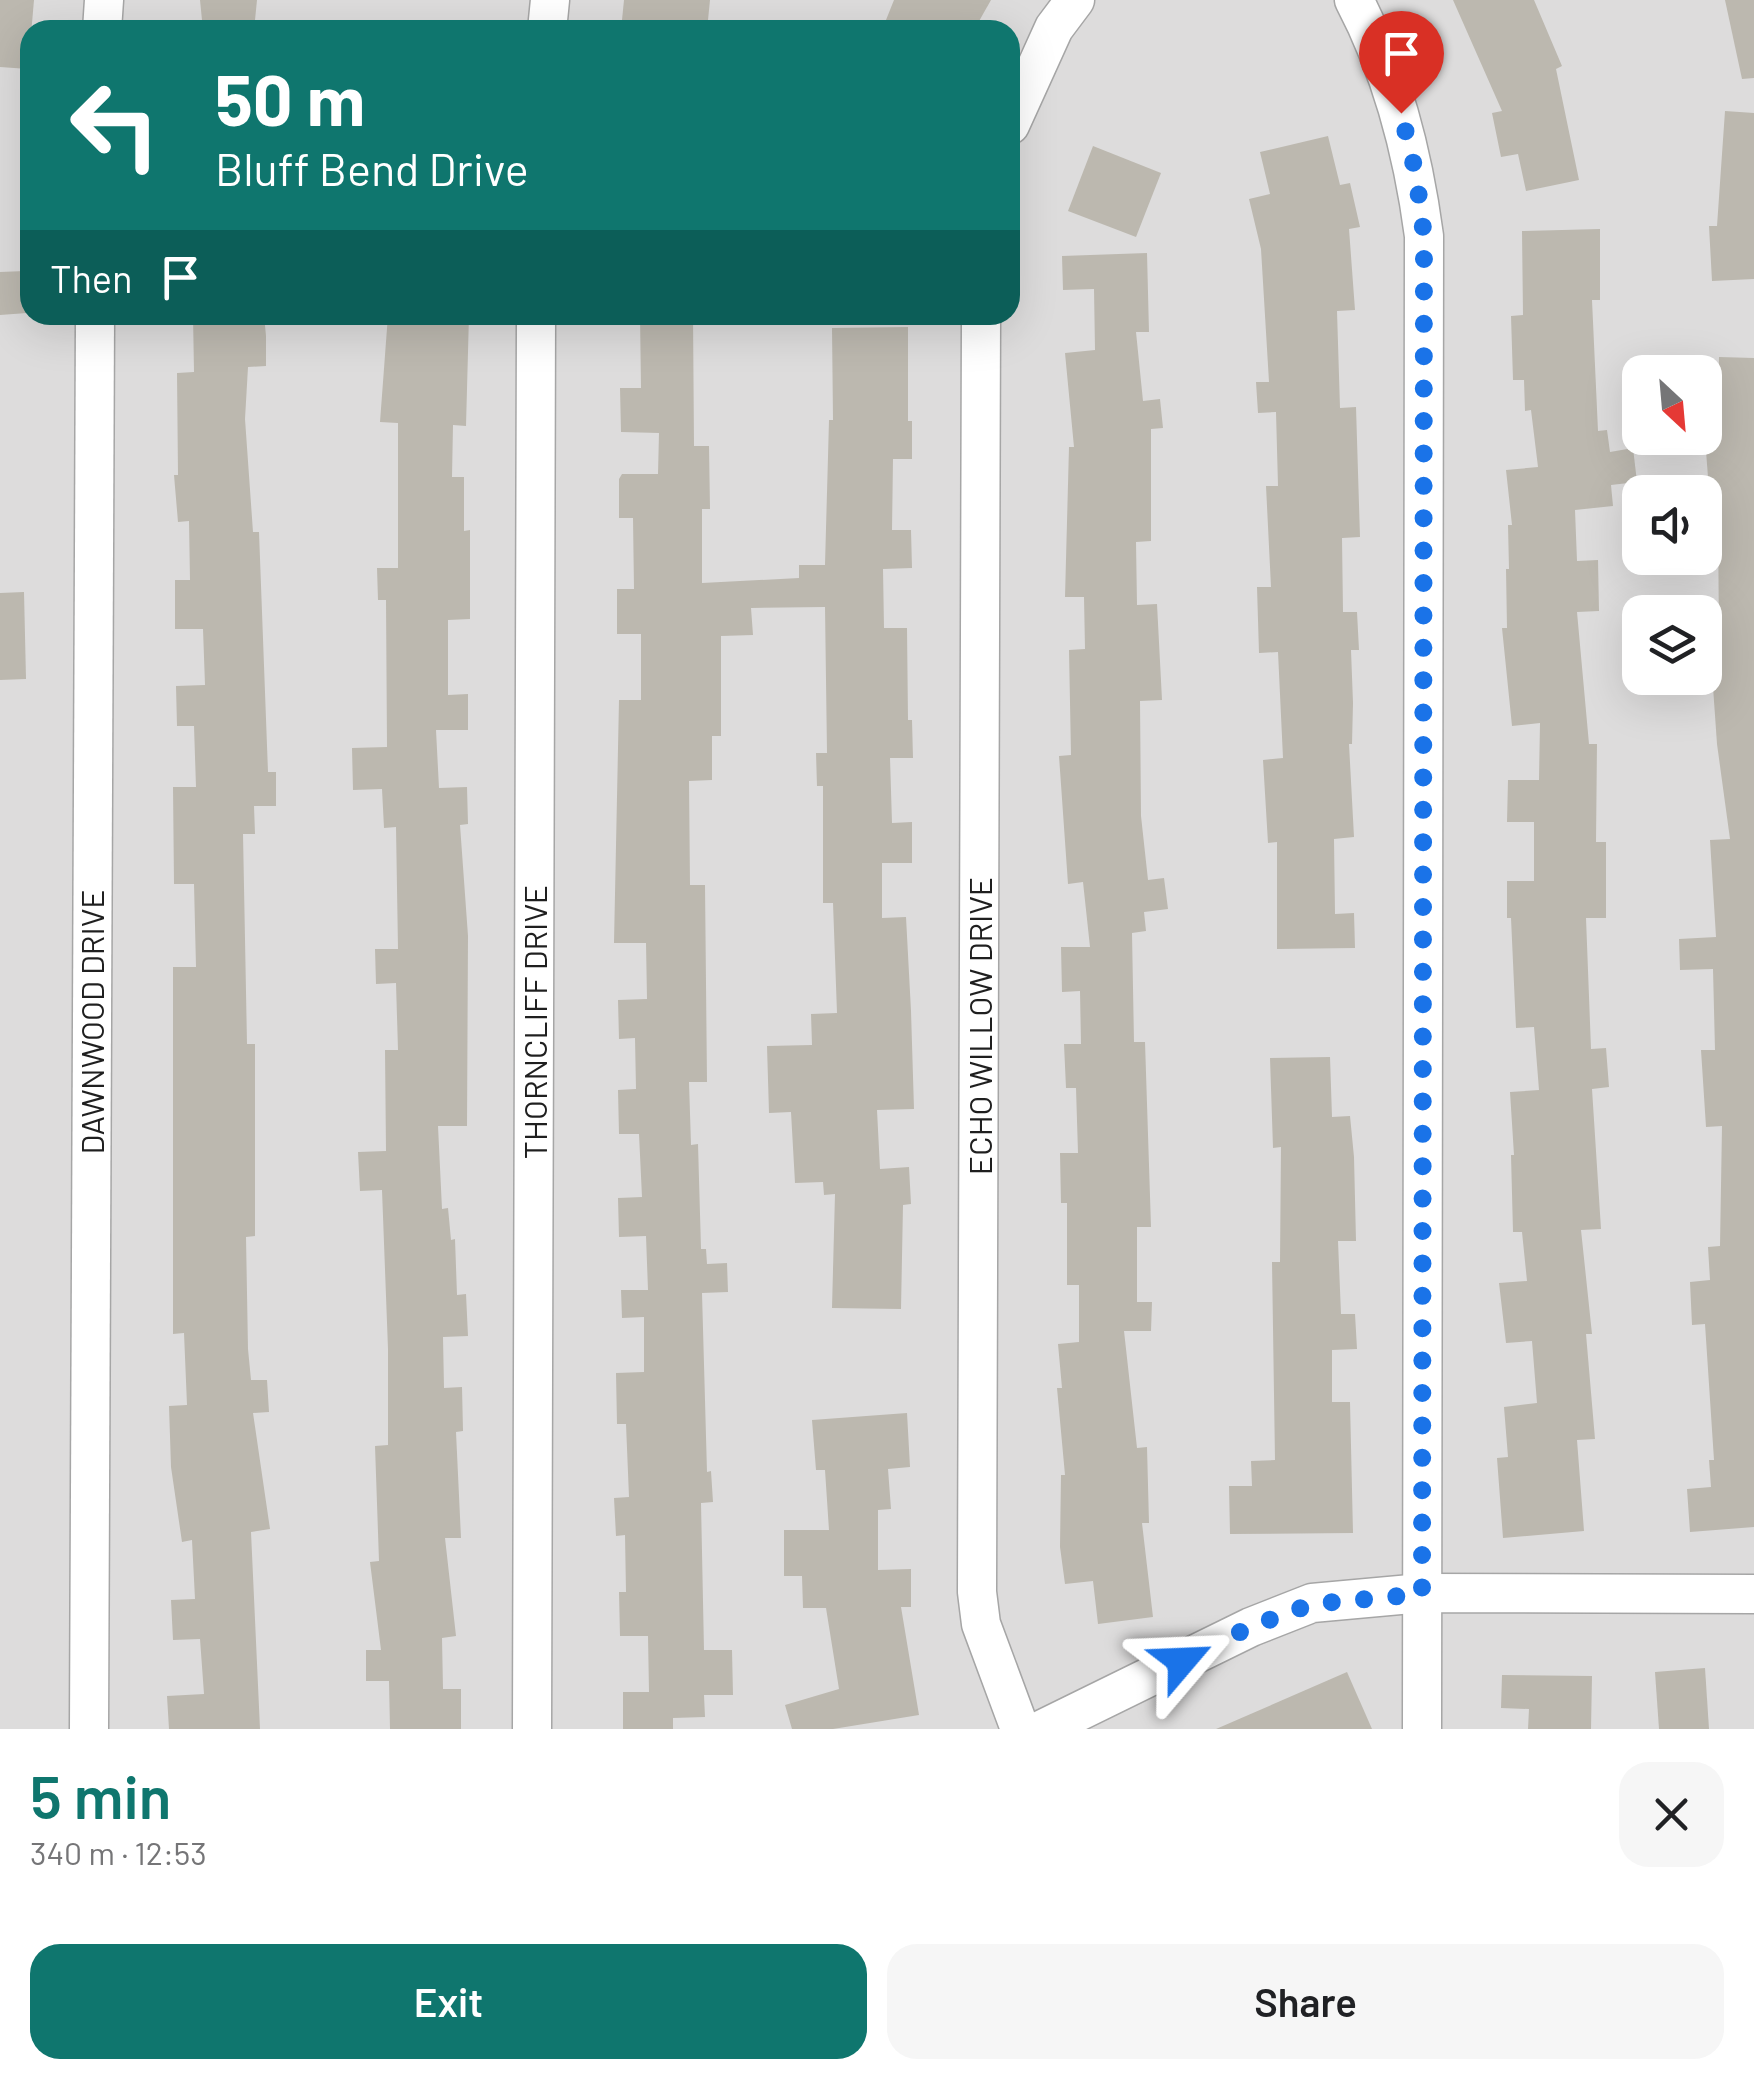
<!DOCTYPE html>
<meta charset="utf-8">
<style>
:root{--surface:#fff;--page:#f6f6f6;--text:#202124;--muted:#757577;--accent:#0f766e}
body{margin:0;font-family:Barlow,sans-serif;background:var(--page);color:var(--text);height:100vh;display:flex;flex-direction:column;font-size:38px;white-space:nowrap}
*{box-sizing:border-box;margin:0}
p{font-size:32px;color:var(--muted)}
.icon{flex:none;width:55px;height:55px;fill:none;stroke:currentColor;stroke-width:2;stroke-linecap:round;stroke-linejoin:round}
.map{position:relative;height:1729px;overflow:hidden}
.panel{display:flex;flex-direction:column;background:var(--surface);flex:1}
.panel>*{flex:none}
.banner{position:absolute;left:20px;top:20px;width:1000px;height:305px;border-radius:30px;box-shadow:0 10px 40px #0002;background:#0f766e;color:#fff;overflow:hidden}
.needle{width:65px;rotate:154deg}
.buttons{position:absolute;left:1622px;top:355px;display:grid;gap:20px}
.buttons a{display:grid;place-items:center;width:100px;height:100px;border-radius:20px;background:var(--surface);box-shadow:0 10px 40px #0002;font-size:50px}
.pin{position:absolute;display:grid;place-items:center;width:85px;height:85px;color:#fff;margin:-102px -42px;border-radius:50% 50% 50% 0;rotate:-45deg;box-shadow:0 0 10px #0007}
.pin .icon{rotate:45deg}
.me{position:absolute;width:110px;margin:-55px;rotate:64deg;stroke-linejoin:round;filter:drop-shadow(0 0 8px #0008)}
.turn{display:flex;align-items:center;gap:35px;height:210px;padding:0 30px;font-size:45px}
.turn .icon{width:130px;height:130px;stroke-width:2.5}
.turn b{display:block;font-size:70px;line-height:85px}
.then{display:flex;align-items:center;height:95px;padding:0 30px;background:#0003;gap:20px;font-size:38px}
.round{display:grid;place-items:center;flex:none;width:105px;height:105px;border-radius:30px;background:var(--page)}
.headline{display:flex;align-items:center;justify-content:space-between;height:170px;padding:0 30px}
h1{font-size:60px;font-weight:600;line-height:75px;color:var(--accent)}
.button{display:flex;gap:20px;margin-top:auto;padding:20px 30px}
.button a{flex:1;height:115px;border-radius:30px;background:var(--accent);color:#fff;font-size:40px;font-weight:600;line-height:115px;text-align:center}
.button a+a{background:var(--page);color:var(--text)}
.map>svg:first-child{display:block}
</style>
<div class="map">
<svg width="1754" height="1729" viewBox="0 0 1754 1729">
<rect width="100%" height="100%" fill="#f0efe6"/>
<path fill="#dddcdc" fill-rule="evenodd" d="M0 0H1754V1729H0ZM30 30H1010V315H30ZM1640 372H1705V438H1640ZM1640 492H1705V558H1640ZM1640 612H1705V678H1640Z"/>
<g fill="#bcb8af">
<polygon points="0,0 34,0 28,69 0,67"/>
<polygon points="200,0 257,0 254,30 203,30"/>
<polygon points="624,0 710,0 707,30 621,30"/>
<polygon points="894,0 991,0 974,30 882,30"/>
<polygon points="1453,0 1534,0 1562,66 1556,69 1579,180 1526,191 1518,154 1501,157 1492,113 1502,111"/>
<polygon points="1725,0 1754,0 1754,78 1742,79"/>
<polygon points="1725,111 1754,113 1754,279 1712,281 1709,226 1717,226"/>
<polygon points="1328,136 1340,185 1350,183 1360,227 1349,229 1355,310 1337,311 1340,408 1356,407 1360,537 1342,538 1343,612 1357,612 1359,650 1351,650 1353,703 1352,744 1349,744 1354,837 1334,839 1335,914 1354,913 1355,948 1277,949 1277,842 1268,843 1263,760 1283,758 1278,652 1259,653 1257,587 1271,587 1266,486 1278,486 1276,412 1258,413 1256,382 1269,382 1261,249 1249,199 1270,194 1260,152"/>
<polygon points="1093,146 1161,173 1136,237 1068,211"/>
<polygon points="1600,229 1600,300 1592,300 1598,431 1607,430 1610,452 1633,448 1637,482 1611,485 1613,506 1575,510 1577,561 1598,560 1599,611 1577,612 1589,744 1597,744 1596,842 1606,842 1606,918 1586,918 1591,1049 1606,1048 1609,1087 1592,1089 1601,1229 1581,1230 1592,1334 1586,1334 1595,1439 1577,1440 1584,1531 1503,1538 1497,1458 1508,1457 1504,1407 1537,1403 1532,1341 1506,1343 1499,1283 1527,1281 1522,1232 1513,1232 1511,1155 1514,1155 1510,1092 1539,1090 1534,1027 1516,1028 1511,918 1507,918 1507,881 1534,881 1534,822 1507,822 1508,780 1539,780 1540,723 1512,726 1502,628 1507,628 1506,569 1509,569 1508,525 1512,525 1506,470 1538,467 1531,410 1525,411 1524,380 1513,380 1511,316 1523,315 1522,231"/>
<polygon points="1147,253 1149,332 1136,332 1143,401 1160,399 1163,428 1151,429 1151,541 1136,542 1137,605 1157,604 1162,700 1140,701 1141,816 1148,880 1164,878 1168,909 1144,912 1146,931 1132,933 1134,1042 1145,1042 1151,1227 1137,1227 1137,1302 1152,1302 1151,1331 1124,1331 1137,1448 1147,1447 1149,1523 1142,1523 1153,1617 1098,1624 1093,1581 1065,1584 1060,1547 1061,1475 1065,1475 1057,1388 1062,1388 1058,1344 1079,1342 1079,1285 1067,1285 1067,1203 1061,1203 1060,1153 1078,1153 1076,1088 1066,1088 1064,1044 1081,1044 1080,991 1062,992 1061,947 1090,947 1083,882 1068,884 1059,756 1071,755 1069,650 1085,649 1084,597 1065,597 1069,447 1074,447 1065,353 1095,350 1094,289 1063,290 1062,256"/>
<polygon points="25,271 27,313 0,315 0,272"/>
<polygon points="193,315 264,315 266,336 266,366 248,367 245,419 253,532 259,532 268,772 276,772 276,806 254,806 255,834 243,834 247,1044 255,1044 255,1236 246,1237 248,1349 251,1380 267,1380 269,1412 253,1413 270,1529 251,1532 260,1729 169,1729 167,1696 204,1694 200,1639 173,1640 171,1600 195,1599 192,1540 182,1542 171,1467 169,1406 187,1405 184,1333 173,1334 173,967 196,967 194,884 174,884 173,787 196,787 194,726 177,726 176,686 205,685 203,629 175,629 175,580 190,580 189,521 178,522 174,475 178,475 177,373 194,372"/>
<polygon points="388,315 469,315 466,426 453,425 452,477 464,477 464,531 470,530 470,619 448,620 448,695 468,694 468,730 436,730 439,788 467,787 468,824 460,825 468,936 467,1126 438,1126 442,1209 448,1208 451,1240 455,1239 457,1295 466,1294 468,1336 443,1337 444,1388 462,1387 463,1431 456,1432 461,1538 445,1538 456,1636 442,1638 443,1689 461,1689 461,1729 390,1729 389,1681 366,1681 366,1650 381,1650 370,1562 379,1561 375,1446 388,1445 388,1349 382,1190 360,1191 358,1152 386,1151 385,1050 398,1050 396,983 376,984 375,949 398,949 396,827 384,828 382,789 353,790 352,748 387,747 386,600 378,600 377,568 398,568 398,423 380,422"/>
<polygon points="640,315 693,315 694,446 709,446 710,509 702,509 702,583 799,578 799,565 825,565 829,420 833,420 832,328 908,327 908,421 912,421 912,459 893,459 892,530 911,530 912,568 883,569 884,628 907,628 908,720 912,720 913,758 890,758 892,823 912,822 912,863 882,863 882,918 906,917 911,1011 914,1109 877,1110 880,1169 909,1167 911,1204 903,1205 901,1309 832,1308 835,1194 824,1195 823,1182 795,1183 791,1112 769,1113 767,1046 812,1045 811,1014 837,1013 833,903 823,903 823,786 817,786 816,753 827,753 825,607 751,608 753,635 721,636 721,736 712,736 712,780 689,781 690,885 705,885 707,1082 689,1082 691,1145 698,1144 701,1249 706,1249 707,1264 727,1263 728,1292 702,1293 707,1472 711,1471 713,1502 701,1503 704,1650 732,1650 733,1695 704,1695 705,1717 673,1718 673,1729 623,1729 623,1692 649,1692 648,1636 620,1636 619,1592 626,1592 625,1535 616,1536 614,1498 629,1497 626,1424 617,1424 616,1373 644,1372 644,1317 622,1318 621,1290 648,1290 646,1236 619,1237 618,1198 642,1197 639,1134 619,1134 618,1090 636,1089 635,1038 619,1039 618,1000 647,999 646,943 614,943 619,700 641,700 641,634 617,634 617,589 634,589 633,518 619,518 619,479 622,474 658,474 659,433 621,432 620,388 641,388"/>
<polygon points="1719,357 1754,358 1754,1527 1690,1532 1687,1489 1711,1487 1709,1460 1714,1460 1705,1324 1692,1325 1690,1282 1710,1280 1708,1247 1720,1246 1722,1126 1706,1127 1701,1050 1715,1050 1713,969 1680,970 1679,939 1716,937 1710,840 1730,839 1717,744 1710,644 1719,643 1718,516 1711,516 1705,438 1717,438"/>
<polygon points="24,592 26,679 0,680 0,593"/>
<polygon points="1330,1057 1332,1117 1350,1116 1354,1157 1356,1241 1338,1241 1341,1314 1355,1314 1357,1349 1332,1350 1332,1402 1350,1402 1353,1533 1230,1534 1229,1486 1252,1486 1251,1461 1275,1460 1272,1262 1280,1262 1281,1147 1273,1148 1270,1058"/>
<polygon points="907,1413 910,1467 888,1469 891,1509 878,1510 878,1570 911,1569 911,1607 901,1607 919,1715 833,1729 792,1729 785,1705 839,1689 826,1608 803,1608 802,1576 784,1576 784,1530 829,1530 825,1470 816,1470 812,1420"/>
<polygon points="1705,1668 1709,1729 1659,1729 1655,1672"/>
<polygon points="1347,1672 1372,1729 1216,1729"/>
<polygon points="1502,1675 1592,1676 1591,1729 1528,1729 1529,1709 1501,1708"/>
</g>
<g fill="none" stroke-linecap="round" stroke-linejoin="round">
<defs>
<g id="minor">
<path d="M1354 0C1393 74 1413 153 1424 236L1422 1729"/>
<polyline points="102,30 104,0"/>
<polyline points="547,30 550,0"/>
<polyline points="1010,125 1054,28 1075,0"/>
<polyline points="981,315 977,1592 981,1624 1020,1729"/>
<polyline points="89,1729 95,315"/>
<polyline points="532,1729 536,315"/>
<polyline points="1043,1729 1251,1627 1312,1603 1422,1593 1754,1594"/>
</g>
</defs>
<use href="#minor" stroke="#a6a6a6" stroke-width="41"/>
<use href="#minor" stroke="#fff" stroke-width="38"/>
</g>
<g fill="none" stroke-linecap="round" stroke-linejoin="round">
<polyline stroke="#1a73e8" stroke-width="18" stroke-dasharray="0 32.4" points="1182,1661 1250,1627 1312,1604 1422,1594 1424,236 1416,174 1401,113"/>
</g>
<g text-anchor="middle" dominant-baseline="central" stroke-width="8" stroke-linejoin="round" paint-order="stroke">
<g font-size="32" fill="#1f1f1f" stroke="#fff">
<text transform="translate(91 1022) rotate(-90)">DAWNWOOD DRIVE</text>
<text transform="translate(534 1022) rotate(-90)">THORNCLIFF DRIVE</text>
<text transform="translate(979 1026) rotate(-90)">ECHO WILLOW DRIVE</text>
</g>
</g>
</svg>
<div class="buttons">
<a><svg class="needle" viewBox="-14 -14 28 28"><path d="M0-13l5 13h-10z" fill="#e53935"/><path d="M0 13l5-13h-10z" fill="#757577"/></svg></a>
<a><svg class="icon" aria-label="sound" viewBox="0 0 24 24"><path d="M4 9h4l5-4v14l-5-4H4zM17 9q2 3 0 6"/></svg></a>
<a><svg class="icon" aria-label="layers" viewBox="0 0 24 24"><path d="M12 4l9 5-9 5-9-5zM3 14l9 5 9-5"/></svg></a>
</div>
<div class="pin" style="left:1401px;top:113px;background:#d93025"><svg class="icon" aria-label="arrive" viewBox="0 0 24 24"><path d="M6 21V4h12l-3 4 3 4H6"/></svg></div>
<svg class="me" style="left:1182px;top:1661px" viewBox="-20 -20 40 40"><path d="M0-17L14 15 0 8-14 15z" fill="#1a73e8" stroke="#fff" stroke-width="4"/></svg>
<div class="banner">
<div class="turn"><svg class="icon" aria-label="left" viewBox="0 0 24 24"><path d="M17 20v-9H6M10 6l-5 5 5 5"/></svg><div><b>50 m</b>Bluff Bend Drive</div></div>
<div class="then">Then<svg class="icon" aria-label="arrive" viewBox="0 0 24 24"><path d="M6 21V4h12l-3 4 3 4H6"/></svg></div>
</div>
</div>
<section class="panel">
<div class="headline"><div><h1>5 min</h1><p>340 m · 12:53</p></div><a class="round"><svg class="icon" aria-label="close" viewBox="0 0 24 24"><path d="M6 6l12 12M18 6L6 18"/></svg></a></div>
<div class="button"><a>Exit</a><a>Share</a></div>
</section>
